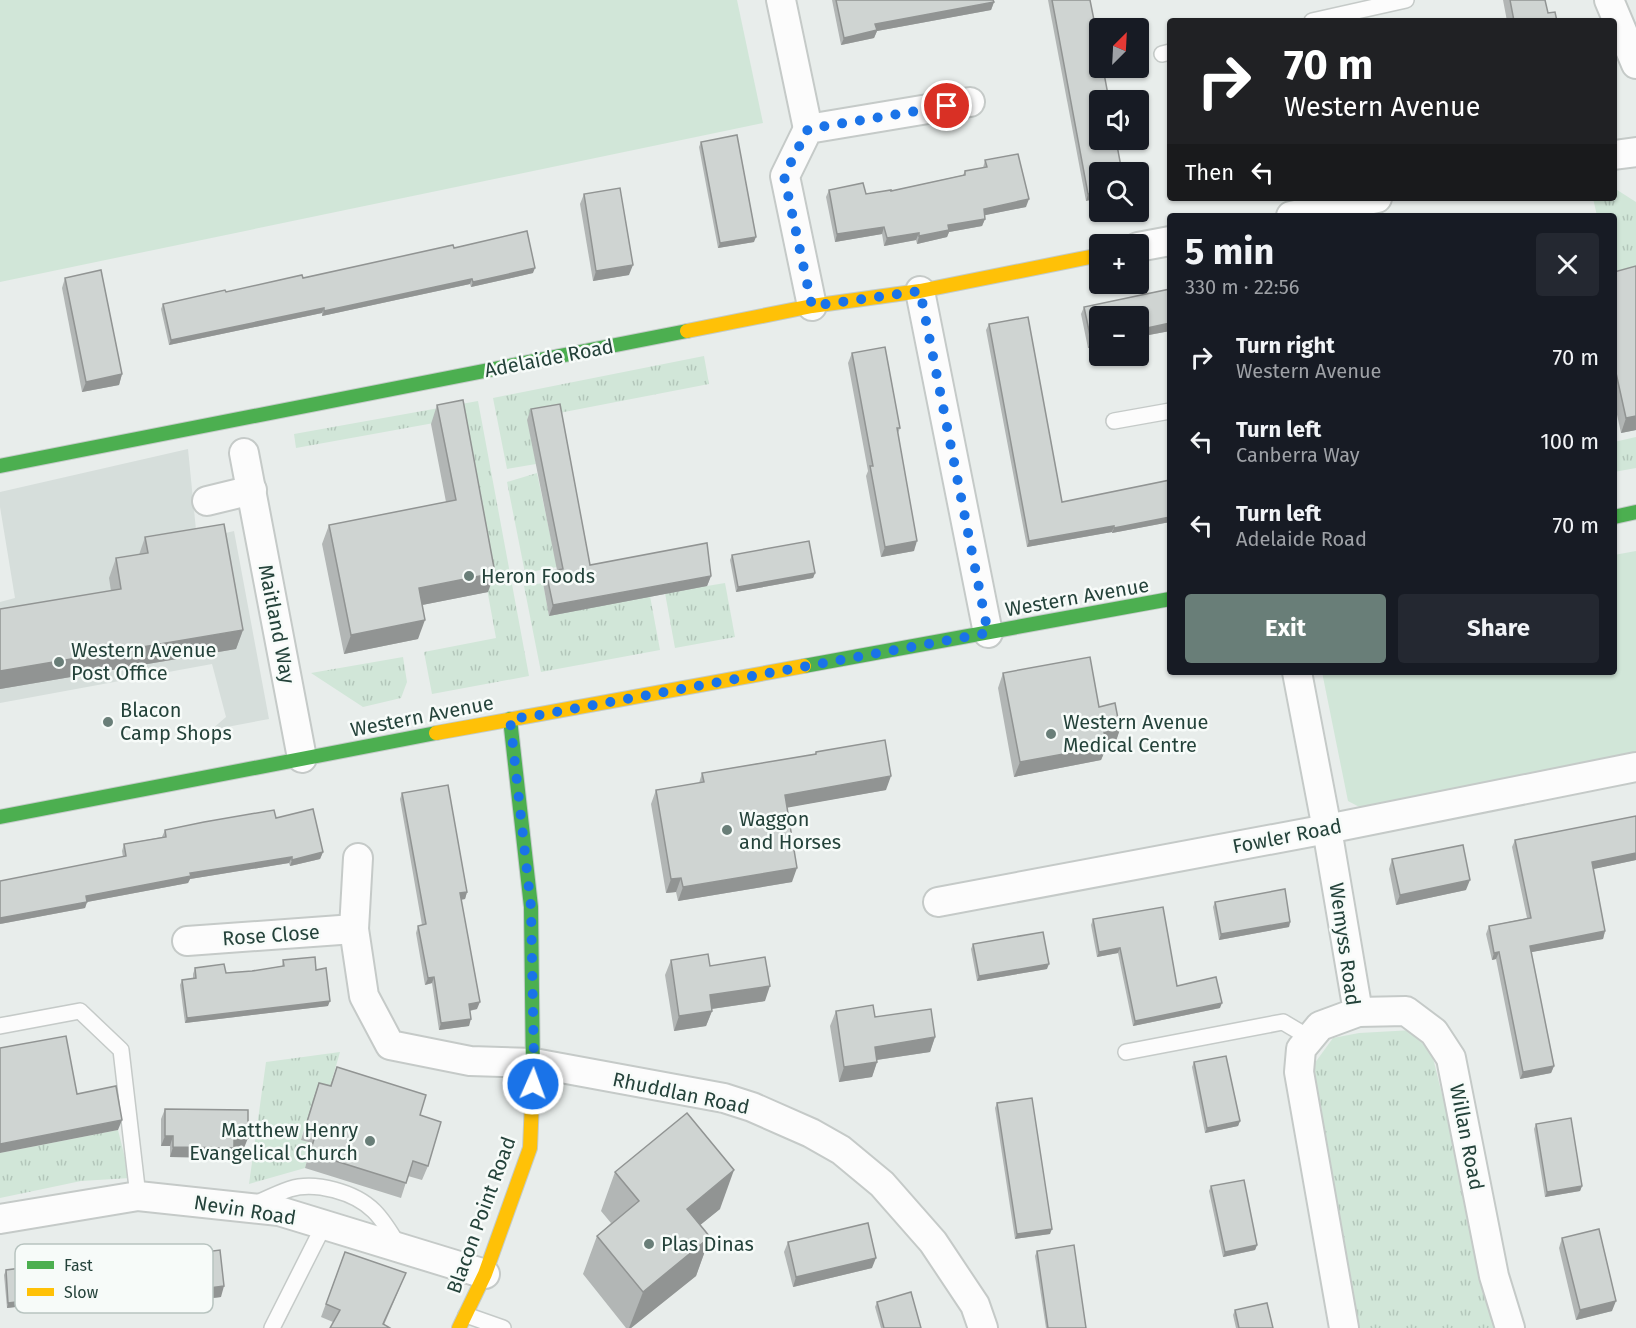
<!DOCTYPE html>
<meta charset="utf-8">
<style>
:root{--surface:#171b24;--page:#242831;--text:#f1f3f6;--muted:#9ea1a6;--accent:#697e78}
body{margin:0;font-family:"Fira Sans",sans-serif;background:var(--page);color:var(--text);height:100vh;display:flex;flex-direction:column;font-size:22px;white-space:nowrap}
*{box-sizing:border-box;margin:0}
p{font-size:20px;color:var(--muted)}
.icon{flex:none;width:33px;height:33px;fill:none;stroke:currentColor;stroke-width:2;stroke-linecap:round;stroke-linejoin:round}
.map{position:relative;flex:1;overflow:hidden}
.drawer{position:absolute;left:1167px;top:213px;width:450px;height:462px;display:flex;flex-direction:column;background:var(--surface);border-radius:6px;box-shadow:0 2px 4px #0004}
.drawer>*{flex:none}
.hud{position:absolute;left:1167px;top:18px;width:450px;height:183px;border-radius:6px;box-shadow:0 2px 4px #0004;background:#202124;color:#fff;overflow:hidden}
.needle{width:39px;rotate:24deg}
.fabs{position:absolute;left:1089px;top:18px;display:grid;gap:12px}
.fabs a{display:grid;place-items:center;width:60px;height:60px;border-radius:6px;background:var(--surface);box-shadow:0 2px 4px #0004;font-size:30px}
.pin{position:absolute;display:grid;place-items:center;width:51px;height:51px;color:#fff;margin:-26px;border:3px solid #fff;border-radius:50%;box-shadow:0 2px 6px #0007}
.me{position:absolute;width:66px;margin:-33px;rotate:2deg;stroke-linejoin:round;filter:drop-shadow(0 0 4px #0008)}
.turn{display:flex;align-items:center;gap:21px;height:126px;padding:0 18px;font-size:27px}
.turn .icon{width:78px;height:78px;stroke-width:2.5}
.turn b{display:block;font-size:42px;line-height:51px}
.then{display:flex;align-items:center;height:57px;padding:0 18px;background:#0003;gap:12px;font-size:22px}
.round{display:grid;place-items:center;flex:none;width:63px;height:63px;border-radius:6px;background:var(--page)}
.head{display:flex;align-items:center;justify-content:space-between;height:102px;padding:0 18px}
h1{font-size:36px;font-weight:700;line-height:45px}
.primary-button{display:flex;gap:12px;margin-top:auto;padding:12px 18px}
.primary-button a{flex:1;height:69px;border-radius:6px;background:var(--accent);color:#fff;font-size:24px;font-weight:700;line-height:69px;text-align:center}
.primary-button a+a{background:var(--page);color:var(--text)}
ul{padding:0;list-style:none}
li{display:flex;align-items:center;gap:18px;height:84px;padding:0 18px}
li div{flex:1}
li b{display:block;font-size:22px}
li em{font-style:normal}
.map>svg:first-child{display:block}
</style>
<div class="map">
<svg width="1636" height="1328" viewBox="0 0 1636 1328">
<defs>
<pattern id="grass-tufts" width="24" height="20" patternUnits="userSpaceOnUse" patternTransform="scale(1.5)"><rect width="24" height="20" fill="#d1e6d8"/><path d="M3 7l-1-3M5 7V3M7 7l1-3M15 17l-1-3M17 17v-4M19 17l1-3" fill="none" stroke="#b3c6ba"/></pattern>
</defs>
<rect width="100%" height="100%" fill="#e8edeb"/>
<polygon fill="#d6dedb" points="188,449 197,540 234,531 269,719 211,730 226,717 212,664 0,703 0,602 15,598 0,507 0,492"/>
<g fill="url(#grass-tufts)">
<polygon points="1614,188 1636,202 1636,280 1614,285 1614,216 1597,216 1593,198 1614,198"/>
<polygon points="704,356 709,384 528,419 536,464 507,469 493,398"/>
<polygon points="478,401 529,676 432,694 424,652 496,638 456,419 296,448 294,434"/>
<polygon points="1636,437 1636,468 1614,472 1614,442"/>
<polygon points="537,473 557,567 525,573 507,482"/>
<polygon points="543,583 549,615 650,596 660,650 541,672 524,586"/>
<polygon points="725,583 735,637 675,648 665,593"/>
<polygon points="403,657 407,682 401,698 363,707 311,673"/>
<polygon points="1413,1030 1433,1058 1500,1328 1357,1328 1309,1071 1333,1038 1359,1033"/>
<polygon points="340,1052 326,1101 314,1098 301,1139 312,1143 305,1168 249,1184 266,1062"/>
<polygon points="118,1130 130,1178 81,1181 0,1198 0,1153"/>
</g>
<g fill="#d1e6d8">
<polygon points="0,0 737,0 763,123 0,282"/>
<polygon points="1636,551 1636,757 1365,810 1348,801 1322,672 1614,672 1614,555"/>
</g>
<g fill="none" stroke-linecap="round" stroke-linejoin="round">
<defs>
<g id="lane">
<polyline points="1312,21 1406,0"/>
<polyline points="1162,54 1170,52"/>
<polyline points="1114,421 1170,411"/>
<polyline points="0,1026 80,1011 121,1050 138,1196"/>
<polyline points="1126,1052 1283,1022 1310,1038"/>
<path d="M255 1204C266 1199 278 1193 290 1189 315 1181 355 1192 374 1211 384 1221 391 1233 398 1245"/>
<polyline points="466,1315 503,1328"/>
<polyline points="272,1328 324,1225"/>
</g>
<g id="street">
<polyline points="781,0 808,129"/>
<polyline points="1609,0 1636,64"/>
<polyline points="1614,155 1636,152"/>
<polyline points="1291,216 1377,198"/>
<polyline points="1138,247 1170,241"/>
<polyline points="920,291 988,633"/>
<polyline points="812,306 785,176 808,129 970,102"/>
<polyline points="244,453 302,758"/>
<polyline points="207,501 252,490"/>
<polyline points="1297,672 1327,829 1358,1012 1320,1026 1301,1049 1299,1072 1344,1328"/>
<polyline points="358,858 354,929 364,996 390,1045 470,1061 534,1063 724,1098 752,1107 811,1133 841,1150 882,1184 933,1242 975,1305 983,1328"/>
<polyline points="938,902 1327,829 1636,767"/>
<polyline points="187,941 354,929"/>
<polyline points="1358,1012 1406,1011 1434,1032 1451,1058 1494,1276 1510,1328"/>
<polyline points="0,1219 138,1196 279,1211 485,1274"/>
</g>
<g id="fast">
<polyline points="0,466 687,331"/>
<polyline points="1614,517 1636,512"/>
<polyline points="804,666 1170,599"/>
<polyline points="510,719 531,907 533,1078"/>
<polyline points="0,817 436,733"/>
</g>
<g id="slow">
<polyline points="687,331 812,306 920,291 1100,255"/>
<polyline points="436,733 804,666"/>
<polyline points="459,1328 485,1274 530,1148 533,1078"/>
</g>
</defs>
<use href="#lane" stroke="#c5cac8" stroke-width="18"/>
<use href="#street" stroke="#c5cac8" stroke-width="32"/>
<use href="#fast" stroke="#c3cbc8" stroke-width="16"/>
<use href="#slow" stroke="#c3cbc8" stroke-width="16"/>
<use href="#lane" stroke="#fcfcfc" stroke-width="15"/>
<use href="#street" stroke="#fcfcfc" stroke-width="28"/>
<use href="#fast" stroke="#4caf50" stroke-width="14"/>
<use href="#slow" stroke="#ffc107" stroke-width="14"/>
</g>
<g fill="#b2b6b5">
<polygon points="832,0 993,0 994,2 991,10 877,31 874,38 841,45"/>
<polygon points="1048,0 1090,0 1116,140 1086,201"/>
<polygon points="1503,0 1545,0 1548,13 1557,21 1507,21"/>
<polygon points="701,142 754,242 718,248 699,147"/>
<polygon points="985,160 1026,207 985,215 985,219 982,226 949,232 947,237 917,244 916,240 884,246 882,234 835,242 826,197 829,190 866,194 891,191 963,175 965,171 983,168"/>
<polygon points="584,194 629,275 593,281 580,204"/>
<polygon points="454,248 533,273 471,287 470,284 322,316 322,313 169,345 161,309 163,304 303,278"/>
<polygon points="1614,272 1636,430 1621,433 1614,401"/>
<polygon points="65,278 122,374 119,385 82,392 62,288"/>
<polygon points="1170,289 1170,331 1138,337 1138,316 1100,345 1088,348 1081,314 1084,307"/>
<polygon points="989,324 1062,502 1170,480 1170,522 1112,533 1112,532 1027,547 986,330"/>
<polygon points="852,353 900,428 898,433 914,551 881,557 866,476 868,471 848,363"/>
<polygon points="437,405 488,592 422,605 418,639 344,654 322,544 329,525 446,502 431,424"/>
<polygon points="531,409 590,565 711,576 707,586 549,616 543,583 546,572 557,570 527,420"/>
<polygon points="145,537 243,630 236,649 0,689 0,609 111,591 109,578 116,558 139,555"/>
<polygon points="732,555 815,573 813,578 736,592 730,560"/>
<polygon points="1003,673 1120,729 1115,744 1107,746 1101,760 1014,777 998,688"/>
<polygon points="816,752 886,790 787,807 792,882 678,901 676,892 666,893 651,804 656,790 699,783 702,773 815,754"/>
<polygon points="402,793 467,892 465,899 461,900 477,1009 470,1011 469,1026 439,1030 432,983 425,985 416,933 418,926 422,925 400,799"/>
<polygon points="1636,816 1636,860 1593,869 1605,931 1603,939 1531,952 1554,1066 1551,1073 1520,1079 1496,959 1492,960 1486,934 1489,926 1527,918 1512,847 1515,840"/>
<polygon points="276,818 323,852 320,859 290,866 289,863 190,879 188,883 87,902 85,908 0,924 123,857 122,851 124,844 162,837 165,830"/>
<polygon points="1392,859 1466,890 1396,905 1389,869"/>
<polygon points="1215,902 1290,922 1289,927 1219,940 1213,907"/>
<polygon points="1093,919 1177,986 1220,1008 1133,1026 1118,953 1097,957 1091,925"/>
<polygon points="973,944 1047,969 977,981 971,949"/>
<polygon points="283,960 316,970 328,1006 185,1023 180,985 182,980 193,978 193,974 195,968 226,973 252,971 282,966"/>
<polygon points="671,960 710,966 765,1001 712,1009 712,1011 706,1026 674,1031 665,975"/>
<polygon points="836,1011 875,1017 935,1037 930,1052 877,1060 877,1062 872,1077 839,1082 830,1026"/>
<polygon points="1194,1062 1240,1121 1238,1126 1205,1133 1192,1067"/>
<polygon points="337,1067 420,1115 428,1166 422,1180 408,1176 401,1198 305,1168 312,1143 301,1140 314,1097 319,1083 330,1086"/>
<polygon points="997,1103 1050,1234 1015,1239 995,1108"/>
<polygon points="165,1109 244,1148 234,1148 230,1158 170,1157 170,1146 161,1146 161,1119"/>
<polygon points="1536,1124 1582,1186 1580,1191 1545,1197 1534,1129"/>
<polygon points="615,1172 720,1209 700,1225 710,1237 696,1276 631,1328 626,1328 583,1274 597,1236 611,1223 601,1211"/>
<polygon points="1211,1186 1257,1245 1255,1250 1223,1257 1209,1191"/>
<polygon points="1562,1238 1612,1311 1576,1320 1559,1248"/>
<polygon points="788,1242 872,1268 793,1287 784,1252"/>
<polygon points="1037,1251 1086,1328 1046,1328 1035,1256"/>
<polygon points="345,1252 406,1273 384,1325 333,1322 321,1317"/>
<polygon points="145,1260 221,1297 146,1306 141,1270"/>
<polygon points="6,1270 128,1288 126,1294 7,1308 4,1275"/>
<polygon points="877,1302 921,1328 881,1328 875,1307"/>
<polygon points="1235,1310 1273,1328 1236,1328 1233,1315"/>
</g>
<g fill="#919493">
<polygon points="994,2 991,10 877,31 874,38 841,45 844,38 875,24"/>
<polygon points="1100,192 1100,198 1086,201 1088,194"/>
<polygon points="1029,199 1026,207 981,216 984,209"/>
<polygon points="985,219 982,226 949,232 947,237 917,244 919,236 948,225"/>
<polygon points="884,227 882,234 835,242 837,234"/>
<polygon points="919,233 916,240 884,246 887,238"/>
<polygon points="756,237 754,242 718,248 720,243"/>
<polygon points="633,265 629,275 593,281 596,271"/>
<polygon points="535,268 533,273 471,287 473,282"/>
<polygon points="472,279 470,284 322,316 324,311"/>
<polygon points="324,308 322,313 169,345 171,340"/>
<polygon points="1170,323 1170,331 1138,337 1138,330"/>
<polygon points="1100,338 1100,345 1088,348 1091,340"/>
<polygon points="122,374 119,385 82,392 86,382"/>
<polygon points="1636,416 1636,430 1621,433 1626,418"/>
<polygon points="1170,517 1170,522 1112,533 1114,528"/>
<polygon points="1114,526 1112,532 1027,547 1029,541"/>
<polygon points="917,541 914,551 881,557 885,547"/>
<polygon points="495,573 488,592 412,607 419,588"/>
<polygon points="815,573 813,578 736,592 738,587"/>
<polygon points="711,576 707,586 549,616 553,605"/>
<polygon points="425,620 418,639 344,654 351,635"/>
<polygon points="243,630 236,649 0,689 0,671"/>
<polygon points="1120,729 1115,744 1102,747 1107,746 1101,760 1014,777 1020,762 1104,732"/>
<polygon points="891,776 886,790 780,809 785,795"/>
<polygon points="323,852 320,859 290,866 292,860"/>
<polygon points="1636,853 1636,860 1589,870 1592,862"/>
<polygon points="292,857 289,863 190,879 188,883 87,902 85,908 0,924 0,918 86,896 190,873"/>
<polygon points="797,868 792,882 678,901 683,887"/>
<polygon points="681,878 676,892 666,893 671,879"/>
<polygon points="1470,880 1466,890 1396,905 1400,895"/>
<polygon points="467,892 465,899 457,900 460,893"/>
<polygon points="1290,922 1289,927 1219,940 1221,934"/>
<polygon points="1605,931 1603,939 1527,953 1530,946"/>
<polygon points="1120,948 1118,953 1097,957 1099,952"/>
<polygon points="1499,952 1496,959 1492,960 1494,953"/>
<polygon points="1049,964 1047,969 977,981 979,976"/>
<polygon points="434,977 432,983 425,985 428,978"/>
<polygon points="770,986 765,1001 704,1010 710,995"/>
<polygon points="330,1001 328,1006 185,1023 187,1018"/>
<polygon points="480,1002 477,1009 467,1011 469,1004"/>
<polygon points="1222,1003 1220,1008 1133,1026 1135,1021"/>
<polygon points="712,1011 706,1026 674,1031 679,1016"/>
<polygon points="471,1019 469,1026 439,1030 441,1023"/>
<polygon points="935,1037 930,1052 869,1061 875,1047"/>
<polygon points="877,1062 872,1077 839,1082 844,1067"/>
<polygon points="1554,1066 1551,1073 1520,1079 1523,1072"/>
<polygon points="122,1120 118,1130 0,1153 0,1144"/>
<polygon points="1240,1121 1238,1126 1205,1133 1207,1128"/>
<polygon points="165,1136 173,1136 170,1146 161,1146"/>
<polygon points="234,1138 248,1138 244,1148 234,1148 230,1158 170,1157 173,1147"/>
<polygon points="734,1170 720,1209 673,1247 687,1209"/>
<polygon points="1582,1186 1580,1191 1545,1197 1547,1192"/>
<polygon points="1052,1229 1050,1234 1015,1239 1017,1234"/>
<polygon points="710,1237 696,1276 631,1328 629,1328 643,1292"/>
<polygon points="1257,1245 1255,1250 1223,1257 1225,1252"/>
<polygon points="876,1258 872,1268 793,1287 796,1277"/>
<polygon points="224,1286 221,1297 146,1306 150,1296"/>
<polygon points="128,1288 126,1294 7,1308 8,1303"/>
<polygon points="1616,1301 1612,1311 1576,1320 1580,1310"/>
</g>
<g fill="#cfd4d2" stroke="#919493" stroke-width="1.5">
<polygon points="836,0 993,0 994,2 875,24 877,30 844,38"/>
<polygon points="1052,0 1090,0 1100,50 1100,68 1103,68 1109,100 1100,100 1100,140 1116,140 1122,172 1100,172 1100,192 1088,194"/>
<polygon points="1510,0 1545,0 1548,13 1555,12 1557,21 1514,21"/>
<polygon points="737,135 756,237 720,243 701,142"/>
<polygon points="1018,154 1029,199 984,209 985,219 948,225 949,230 919,236 919,233 887,238 884,227 837,234 829,190 863,183 866,194 891,190 891,191 965,175 965,171 987,167 985,160"/>
<polygon points="620,188 633,265 596,271 584,194"/>
<polygon points="527,231 535,268 473,282 472,279 324,311 324,308 171,340 163,304 225,290 226,292 302,275 303,278 453,245 454,248"/>
<polygon points="1636,266 1636,416 1626,418 1614,364 1614,272"/>
<polygon points="101,270 122,374 86,382 65,278"/>
<polygon points="1170,289 1170,323 1138,330 1138,316 1100,316 1100,338 1091,340 1084,307"/>
<polygon points="1028,317 1062,502 1170,480 1170,517 1114,528 1114,526 1029,541 989,324"/>
<polygon points="885,347 900,428 897,428 917,541 885,547 870,466 873,466 852,353"/>
<polygon points="463,400 495,573 419,588 425,620 351,635 329,525 456,500 437,405"/>
<polygon points="560,404 590,565 707,543 711,576 553,605 546,572 563,569 531,409"/>
<polygon points="224,524 243,630 0,671 0,609 121,589 116,558 148,553 145,537"/>
<polygon points="809,541 815,573 738,587 732,555"/>
<polygon points="1090,657 1099,707 1115,703 1120,729 1104,732 1107,746 1020,762 1003,673"/>
<polygon points="885,740 891,776 785,795 797,868 683,887 681,878 671,879 656,790 704,782 702,773 816,754 816,752"/>
<polygon points="448,785 467,892 460,893 480,1002 469,1004 471,1019 441,1023 434,977 428,978 418,926 426,924 402,793"/>
<polygon points="313,809 323,852 292,860 292,857 190,873 191,876 86,896 87,902 0,918 0,881 126,856 124,844 166,837 165,830 204,822 274,810 276,818"/>
<polygon points="1636,816 1636,853 1592,862 1605,931 1530,946 1554,1066 1523,1072 1499,952 1494,953 1489,926 1531,918 1515,840"/>
<polygon points="1463,845 1470,880 1400,895 1392,859"/>
<polygon points="1285,889 1290,922 1221,934 1215,902"/>
<polygon points="1163,907 1177,986 1216,977 1222,1003 1135,1021 1120,948 1099,952 1093,919"/>
<polygon points="1043,932 1049,964 979,976 973,944"/>
<polygon points="708,954 710,966 765,957 770,986 710,995 712,1011 679,1016 671,960"/>
<polygon points="315,957 316,970 326,968 330,1001 187,1018 182,980 196,978 195,968 224,964 226,973 252,971 284,966 283,960"/>
<polygon points="873,1005 875,1017 931,1009 935,1037 875,1047 877,1062 844,1067 836,1011"/>
<polygon points="66,1036 77,1094 116,1086 122,1120 0,1144 0,1048"/>
<polygon points="1226,1056 1240,1121 1207,1128 1194,1062"/>
<polygon points="337,1067 426,1095 420,1115 441,1122 428,1166 413,1161 406,1183 310,1153 317,1129 306,1125 319,1083 331,1086"/>
<polygon points="1032,1098 1052,1229 1017,1234 997,1103"/>
<polygon points="165,1109 248,1110 248,1138 234,1138 234,1148 173,1147 173,1136 165,1136"/>
<polygon points="687,1113 734,1170 687,1209 710,1237 643,1292 597,1236 639,1201 615,1172"/>
<polygon points="1571,1118 1582,1186 1547,1192 1536,1124"/>
<polygon points="1244,1180 1257,1245 1225,1252 1211,1186"/>
<polygon points="868,1223 876,1258 796,1277 788,1242"/>
<polygon points="1599,1229 1616,1301 1580,1310 1562,1238"/>
<polygon points="1074,1245 1086,1328 1048,1328 1037,1251"/>
<polygon points="220,1250 224,1286 150,1296 145,1260"/>
<polygon points="345,1252 406,1273 383,1324 390,1328 330,1328 340,1310 326,1304"/>
<polygon points="123,1255 128,1288 8,1303 6,1270"/>
<polygon points="911,1292 921,1328 884,1328 877,1302"/>
<polygon points="1267,1303 1273,1328 1239,1328 1235,1310"/>
</g>
<g fill="none" stroke-linecap="round" stroke-linejoin="round">
<polyline stroke="#1a73e8" stroke-width="10" stroke-dasharray="0 18" points="533,1084 534,1063 531,907 510,719 539,715 988,633 920,291 812,306 784,176 808,129 947,106"/>
</g>
<g fill="#697e78" stroke="#f7fbf9" stroke-width="2">
<circle cx="469" cy="576" r="6"/>
<circle cx="59" cy="662" r="6"/>
<circle cx="108" cy="722" r="6"/>
<circle cx="1051" cy="734" r="6"/>
<circle cx="727" cy="830" r="6"/>
<circle cx="370" cy="1141" r="6"/>
<circle cx="649" cy="1244" r="6"/>
</g>
<g text-anchor="middle" dominant-baseline="central" stroke-width="5" stroke-linejoin="round" paint-order="stroke">
<g font-size="20" fill="#24423a" stroke="#f7fbf9">
<text transform="translate(549 358) rotate(-11)">Adelaide Road</text>
<text transform="translate(1077 597) rotate(-10)">Western Avenue</text>
<text transform="translate(277 624) rotate(79)">Maitland Way</text>
<text transform="translate(422 716) rotate(-11)">Western Avenue</text>
<text transform="translate(1287 836) rotate(-11)">Fowler Road</text>
<text transform="translate(271 935) rotate(-4)">Rose Close</text>
<text transform="translate(1345 944) rotate(82)">Wemyss Road</text>
<text transform="translate(681 1093) rotate(12)">Rhuddlan Road</text>
<text transform="translate(1467 1137) rotate(79)">Willan Road</text>
<text transform="translate(245 1210) rotate(9)">Nevin Road</text>
<text transform="translate(481 1215) rotate(-70)">Blacon Point Road</text>
</g>
<g font-size="20" fill="#24423a" stroke="#f7fbf9" text-anchor="start">
<text x="481" y="576">Heron Foods</text>
<text x="71" y="650">Western Avenue<tspan x="71" dy="23">Post Office</tspan></text>
<text x="120" y="710">Blacon<tspan x="120" dy="23">Camp Shops</tspan></text>
<text x="1063" y="722">Western Avenue<tspan x="1063" dy="23">Medical Centre</tspan></text>
<text x="739" y="819">Waggon<tspan x="739" dy="23">and Horses</tspan></text>
<text x="358" y="1130" text-anchor="end">Matthew Henry<tspan x="358" dy="23">Evangelical Church</tspan></text>
<text x="661" y="1244">Plas Dinas</text>
</g>
</g>
<rect x="15" y="1244" width="198" height="69" rx="9" fill="#f7fbf9" stroke="#b8c4c0" stroke-width="1.5"/>
<rect x="27" y="1261" width="27" height="8" fill="#4caf50"/>
<rect x="27" y="1288" width="27" height="8" fill="#ffc107"/>
<g font-size="16" fill="#24423a">
<text x="64" y="1271">Fast</text>
<text x="64" y="1298">Slow</text>
</g>
</svg>
<div class="fabs">
<a><svg class="needle" viewBox="-14 -14 28 28"><path d="M0-13l5 13h-10z" fill="#e53935"/><path d="M0 13l5-13h-10z" fill="#9ea1a6"/></svg></a>
<a><svg class="icon" aria-label="sound" viewBox="0 0 24 24"><path d="M4 9h4l5-4v14l-5-4H4zM17 9q2 3 0 6"/></svg></a>
<a><svg class="icon" aria-label="search" viewBox="0 0 24 24"><circle cx="10" cy="10" r="6"/><path d="M15 15l6 6"/></svg></a>
<a>+</a>
<a>−</a>
</div>
<div class="pin" style="left:947px;top:106px;background:#d93025"><svg class="icon" aria-label="arrive" viewBox="0 0 24 24"><path d="M6 21V4h12l-3 4 3 4H6"/></svg></div>
<svg class="me" style="left:533px;top:1084px" viewBox="-20 -20 40 40"><circle r="17" fill="#1a73e8" stroke="#fff" stroke-width="3"/><path d="M0-11L8 9 0 5-8 9z" fill="#fff"/></svg>
<div class="hud">
<div class="turn"><svg class="icon" aria-label="right" viewBox="0 0 24 24"><path d="M7 20v-9h11M14 6l5 5-5 5"/></svg><div><b>70 m</b>Western Avenue</div></div>
<div class="then">Then<svg class="icon" aria-label="left" viewBox="0 0 24 24"><path d="M17 20v-9H6M10 6l-5 5 5 5"/></svg></div>
</div>
<section class="drawer">
<div class="head"><div><h1>5 min</h1><p>330 m · 22:56</p></div><a class="round"><svg class="icon" aria-label="close" viewBox="0 0 24 24"><path d="M6 6l12 12M18 6L6 18"/></svg></a></div>
<ul>
<li><svg class="icon" aria-label="right" viewBox="0 0 24 24"><path d="M7 20v-9h11M14 6l5 5-5 5"/></svg><div><b>Turn right</b><p>Western Avenue</p></div><em>70 m</em></li>
<li><svg class="icon" aria-label="left" viewBox="0 0 24 24"><path d="M17 20v-9H6M10 6l-5 5 5 5"/></svg><div><b>Turn left</b><p>Canberra Way</p></div><em>100 m</em></li>
<li><svg class="icon" aria-label="left" viewBox="0 0 24 24"><path d="M17 20v-9H6M10 6l-5 5 5 5"/></svg><div><b>Turn left</b><p>Adelaide Road</p></div><em>70 m</em></li>
</ul>
<div class="primary-button"><a>Exit</a><a>Share</a></div>
</section>
</div>
